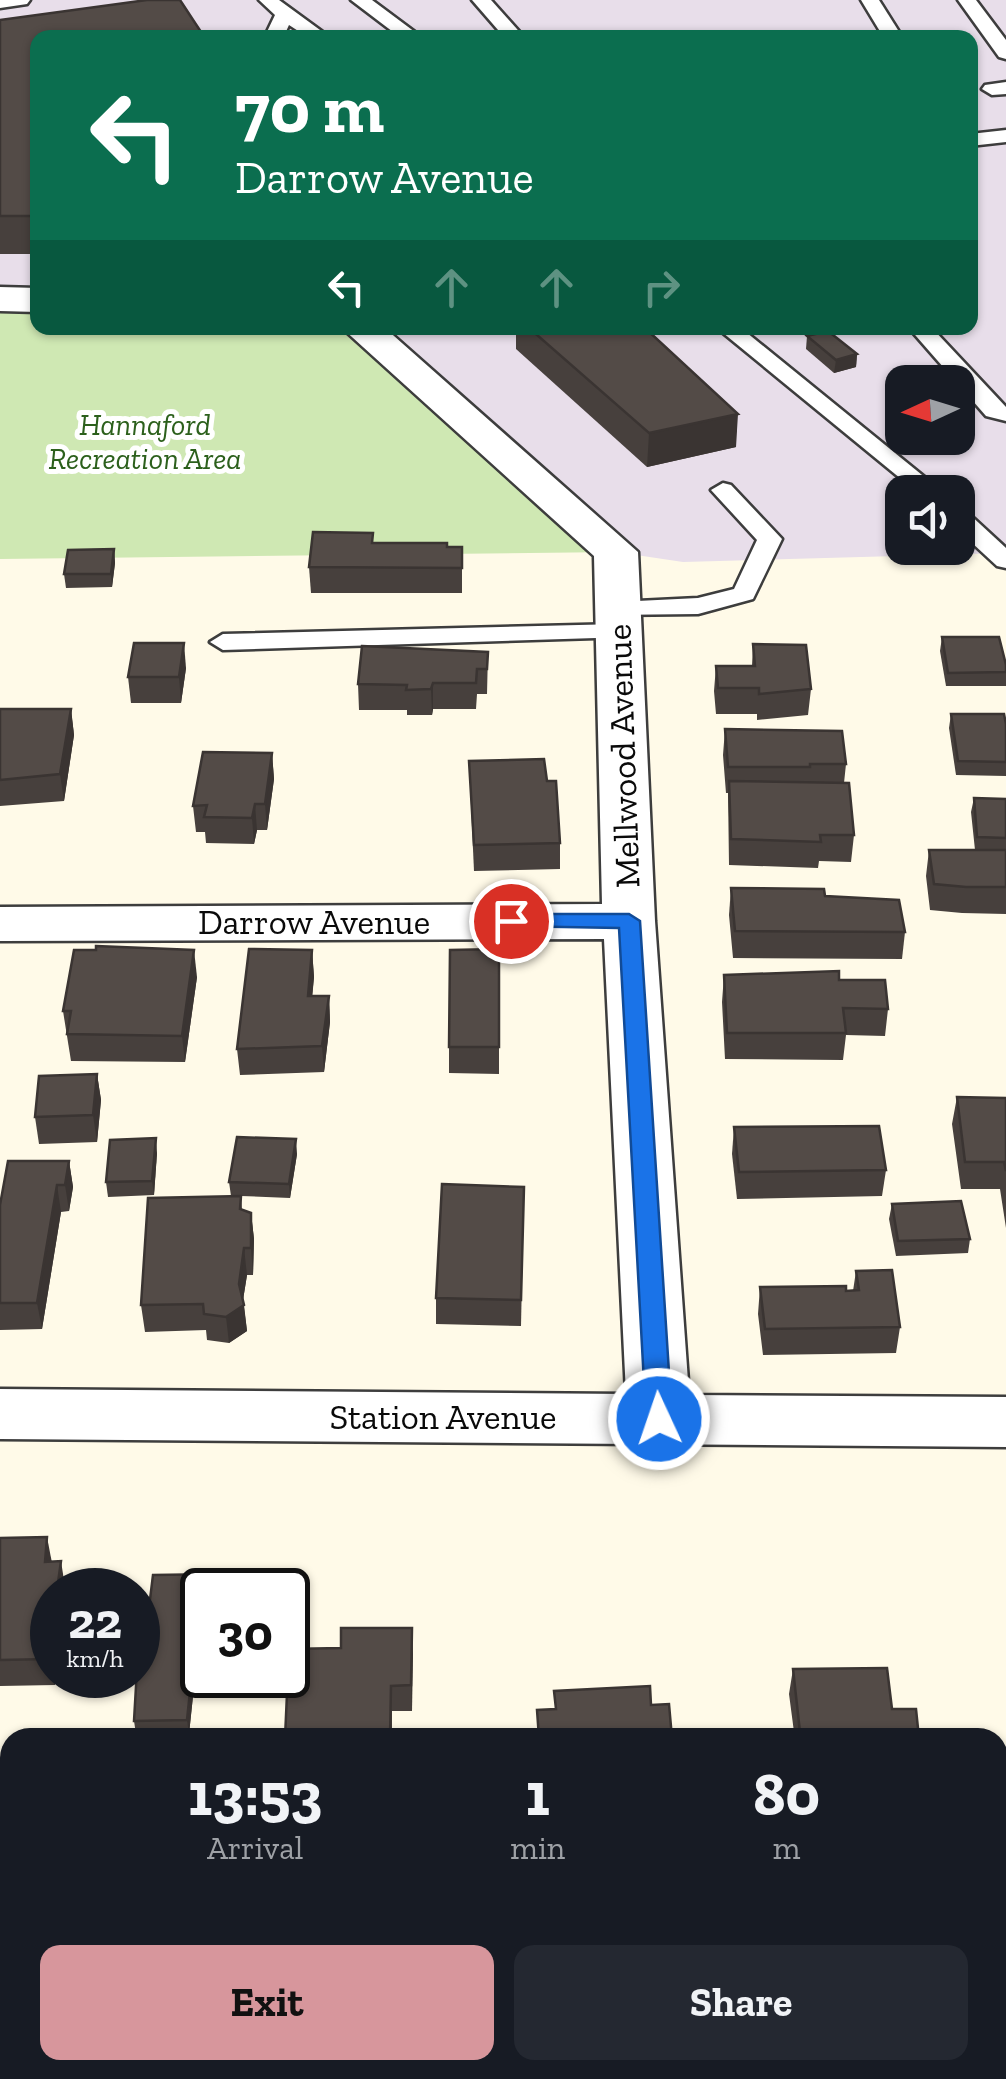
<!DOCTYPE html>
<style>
:root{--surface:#171b24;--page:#242831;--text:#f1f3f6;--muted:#9ea1a6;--accent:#d7969c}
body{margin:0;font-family:"Zilla Slab",serif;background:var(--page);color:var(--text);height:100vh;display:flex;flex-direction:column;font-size:38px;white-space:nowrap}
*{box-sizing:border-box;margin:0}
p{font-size:32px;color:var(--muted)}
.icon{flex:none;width:55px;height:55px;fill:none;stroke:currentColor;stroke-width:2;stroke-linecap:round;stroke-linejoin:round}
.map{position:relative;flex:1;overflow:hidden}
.panel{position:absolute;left:0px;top:1728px;width:1008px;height:352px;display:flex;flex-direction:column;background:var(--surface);border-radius:30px 30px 0 0;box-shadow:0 2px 8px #0004}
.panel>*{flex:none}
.top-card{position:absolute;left:30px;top:30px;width:948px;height:305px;border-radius:20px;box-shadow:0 2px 8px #0004;background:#0b6e4f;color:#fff;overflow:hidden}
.needle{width:65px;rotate:266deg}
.tools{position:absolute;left:885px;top:365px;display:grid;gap:20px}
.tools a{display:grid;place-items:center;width:90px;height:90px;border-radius:20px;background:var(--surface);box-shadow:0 2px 8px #0004;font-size:50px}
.speed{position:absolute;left:30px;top:1568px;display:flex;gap:20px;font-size:50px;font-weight:700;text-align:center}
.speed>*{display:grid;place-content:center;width:130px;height:130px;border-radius:50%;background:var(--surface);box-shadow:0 2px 8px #0004;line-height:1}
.speed small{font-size:25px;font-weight:400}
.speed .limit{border:5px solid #111;border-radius:15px;background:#fff;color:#111}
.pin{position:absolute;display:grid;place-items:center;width:85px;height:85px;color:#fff;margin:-42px;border:5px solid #fff;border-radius:50%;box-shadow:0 2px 10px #0007}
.me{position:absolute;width:110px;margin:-55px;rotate:357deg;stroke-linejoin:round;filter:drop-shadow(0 0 8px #0008)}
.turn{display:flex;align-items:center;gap:35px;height:210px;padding:0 40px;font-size:45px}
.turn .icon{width:130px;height:130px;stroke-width:2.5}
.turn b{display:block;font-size:70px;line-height:85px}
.lanes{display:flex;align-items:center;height:95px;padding:0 40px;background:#0003;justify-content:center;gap:50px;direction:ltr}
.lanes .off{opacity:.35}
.eta{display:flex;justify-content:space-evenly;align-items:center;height:170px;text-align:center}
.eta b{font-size:60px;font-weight:700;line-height:70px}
.primary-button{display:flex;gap:20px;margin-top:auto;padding:20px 40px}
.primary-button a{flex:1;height:115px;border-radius:20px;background:var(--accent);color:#111;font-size:40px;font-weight:700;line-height:115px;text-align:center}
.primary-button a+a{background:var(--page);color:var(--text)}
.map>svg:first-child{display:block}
</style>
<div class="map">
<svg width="1006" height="2079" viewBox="0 0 1006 2079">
<rect width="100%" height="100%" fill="#fffae8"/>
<path fill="#e8deea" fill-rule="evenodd" d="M0 0H1006V553L683 562 616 552 362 328H970V38H38L37 300 0 299ZM902 382H958V438H902ZM902 492H958V548H902Z"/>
<polygon fill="#cfe8b3" points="0,299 37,300 38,328 362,328 616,552 0,559"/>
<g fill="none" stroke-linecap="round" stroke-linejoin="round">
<defs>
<g id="service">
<polygon points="0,0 30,0 27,4 0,8"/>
<polygon points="259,0 279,0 331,38 309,38 289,25 283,38 264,38 275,15"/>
<polygon points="351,0 372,0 423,38 401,38"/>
<polygon points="472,0 491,0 525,38 505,38"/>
<polygon points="861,0 879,0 903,38 884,38"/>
<polygon points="958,0 976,0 1006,40 1006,59 999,57"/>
<polygon points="1006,82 1006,94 992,95 982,89 985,85"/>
<polygon points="1006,130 1006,142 970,146 970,134"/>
<polygon points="717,328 741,328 943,492 917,492"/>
<polygon points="909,328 932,328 1006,407 1006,421 986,416"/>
<polygon points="723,483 731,485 782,539 753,599 698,614 608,615 604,610 608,605 617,602 698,598 734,589 757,540 711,490"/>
<polygon points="958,510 967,512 1006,548 1006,568 997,566 958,530"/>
<polygon points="619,624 628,627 632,632 628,637 223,650 210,642 223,634"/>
</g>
<g id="minor">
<polygon points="0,287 38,288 38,312 0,311"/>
<polygon points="342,328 385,328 638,552 655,921 689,1395 1006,1397 1006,1447 0,1439 0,1389 626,1394 604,939 0,941 0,907 602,904 594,556"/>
</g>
</defs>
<use href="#service" stroke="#3d3d3d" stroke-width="5"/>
<use href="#minor" stroke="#3d3d3d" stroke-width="5"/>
<use href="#service" fill="#fff" fill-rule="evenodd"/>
<use href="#minor" fill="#fff" fill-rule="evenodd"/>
</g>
<g fill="#47403d">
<polygon points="0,20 38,38 38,254 0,254"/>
<polygon points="516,328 645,328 736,447 647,467 516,349"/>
<polygon points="807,336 857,354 856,367 834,373 806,349"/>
<polygon points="374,543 462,547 462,593 311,593 309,567"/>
<polygon points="114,549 115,563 112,587 66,588 64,574"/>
<polygon points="942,637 1006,665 1006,686 946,686 940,651"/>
<polygon points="753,644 811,689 808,715 757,720 757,714 716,714 714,691 716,666 752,666"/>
<polygon points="488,652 487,694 477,694 476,709 433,709 432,715 407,715 407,710 359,710 358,684"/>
<polygon points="186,668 181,703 131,703 128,677"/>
<polygon points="0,709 71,709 74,735 64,801 0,806"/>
<polygon points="951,714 1006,724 1006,776 956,775 949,728"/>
<polygon points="725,729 846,764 844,783 854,835 851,862 819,861 818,868 729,865 728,793 726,793 723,755"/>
<polygon points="272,753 274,779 267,830 257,830 254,844 206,843 205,832 196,832 193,806"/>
<polygon points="469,761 547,781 560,843 560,869 474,871"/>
<polygon points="974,798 1006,799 1006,914 962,913 930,910 926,876 929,850 975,850 971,812"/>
<polygon points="731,888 825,896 905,932 902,959 733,958 729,915"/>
<polygon points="499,949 499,1074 449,1073 449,1047"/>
<polygon points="312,950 314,977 312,996 329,996 330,1022 324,1072 240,1075 237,1049"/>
<polygon points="724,975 839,980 888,1009 885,1036 846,1035 843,1060 725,1059 722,1002"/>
<polygon points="197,977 185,1062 71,1061 63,1011"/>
<polygon points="97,1074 101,1100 97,1142 39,1144 35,1117"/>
<polygon points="957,1097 1006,1098 1006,1228 1000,1189 961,1189 952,1124"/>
<polygon points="734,1127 886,1170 882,1196 737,1199 732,1154"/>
<polygon points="157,1153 154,1195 108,1197 106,1182"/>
<polygon points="297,1154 290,1198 241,1196 242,1210 251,1213 254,1239 253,1275 247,1275 243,1300 247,1331 229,1343 207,1340 206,1330 145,1332 141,1305 231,1196 229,1182"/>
<polygon points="69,1161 73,1187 69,1211 61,1212 42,1329 0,1330 0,1205"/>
<polygon points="524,1187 521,1326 436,1324 436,1298"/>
<polygon points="892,1204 970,1239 968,1253 896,1256 889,1219"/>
<polygon points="856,1271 900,1327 896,1353 763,1355 758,1314 760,1287 853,1291"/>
<polygon points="0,1538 52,1561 65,1587 65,1590 52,1590 52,1675 56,1675 55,1685 0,1686"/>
<polygon points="221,1574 223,1590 202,1590 237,1675 236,1696 193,1696 189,1734 136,1734 134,1721 148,1616"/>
<polygon points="412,1628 412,1711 392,1711 392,1738 285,1738 341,1648"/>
<polygon points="793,1669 892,1709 919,1738 793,1738 794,1732 789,1694"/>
<polygon points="0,1791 10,1791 10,1933 0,1934"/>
<polygon points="421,2070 463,2070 463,2075 422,2074"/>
<polygon points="550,2070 648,2070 647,2079 550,2079"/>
</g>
<g fill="#3a3432">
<polygon points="857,354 856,367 834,373 836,360"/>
<polygon points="738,414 736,447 647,467 649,433"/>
<polygon points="114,549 115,563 112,587 111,574"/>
<polygon points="184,643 186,668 181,703 179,677"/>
<polygon points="433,683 433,709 432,715 431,689"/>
<polygon points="71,709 74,735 64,801 60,774"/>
<polygon points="272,753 274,779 267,830 265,804"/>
<polygon points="255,804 257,830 254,844 252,818"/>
<polygon points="194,950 197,977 185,1062 182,1036"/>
<polygon points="312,950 314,977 310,1022 308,996"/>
<polygon points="329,996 330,1022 324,1072 322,1046"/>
<polygon points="97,1074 101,1100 97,1142 93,1115"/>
<polygon points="156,1138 157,1153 154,1195 152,1181"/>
<polygon points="296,1139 297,1154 290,1198 289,1184"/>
<polygon points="69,1161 73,1187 69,1211 65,1185"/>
<polygon points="57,1185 61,1212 42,1329 37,1303"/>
<polygon points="251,1213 254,1239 253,1275 251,1248"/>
<polygon points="244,1248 247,1275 242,1306 244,1305 247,1331 229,1343 226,1317 239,1284"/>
<polygon points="47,1537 52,1563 45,1562"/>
<polygon points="61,1561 65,1587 65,1590 57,1590"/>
<polygon points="412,1628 413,1654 412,1711 411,1685"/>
<polygon points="191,1682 193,1696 189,1734 187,1720"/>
</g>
<g fill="#534b47" stroke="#3a3432" stroke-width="2.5">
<polygon points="147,0 180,0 205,38 38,38 38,216 0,216 0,20"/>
<polygon points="529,328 645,328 738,414 649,433"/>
<polygon points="828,331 857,354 836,360 807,336"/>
<polygon points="313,532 373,533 372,543 447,543 447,547 462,547 462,568 309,567"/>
<polygon points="114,549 111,574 64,574 68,550"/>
<polygon points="942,637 999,637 1006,665 1006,672 948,673"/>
<polygon points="134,643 184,643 179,677 128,677"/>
<polygon points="753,644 806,645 811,689 759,694 759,688 718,688 716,666 755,666"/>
<polygon points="362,646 488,652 487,669 477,669 476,683 433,683 431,689 406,690 407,685 358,684"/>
<polygon points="0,709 71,709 60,774 0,780"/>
<polygon points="951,714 1004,714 1006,724 1006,762 958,761"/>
<polygon points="725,729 842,731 846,764 810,764 810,767 728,767"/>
<polygon points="203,752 272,753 265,804 255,804 252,818 204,817 207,805 193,806"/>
<polygon points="544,759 547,781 556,781 560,843 474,845 469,761"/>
<polygon points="729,781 849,783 854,835 820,835 821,842 731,839"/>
<polygon points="974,798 1006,799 1006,838 977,837"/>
<polygon points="929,850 1006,850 1006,887 966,887 934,884"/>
<polygon points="731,888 824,889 825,896 899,900 905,932 735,931"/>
<polygon points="96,946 194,950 182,1036 67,1034 71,1011 63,1011 74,950 96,950"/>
<polygon points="249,949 312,950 308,996 329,996 322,1046 237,1049"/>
<polygon points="499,949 499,1047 449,1047 450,950"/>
<polygon points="839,971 839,980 885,980 888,1009 843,1008 846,1033 727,1033 724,975"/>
<polygon points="97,1074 93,1115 35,1117 39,1076"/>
<polygon points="957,1097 1006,1098 1006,1171 1004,1162 965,1162"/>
<polygon points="879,1126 886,1170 739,1172 734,1127"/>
<polygon points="237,1137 296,1139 289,1184 229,1182"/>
<polygon points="156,1138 152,1181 106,1182 110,1140"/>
<polygon points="8,1161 69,1161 65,1185 57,1185 37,1303 0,1303 0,1205"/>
<polygon points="442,1184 524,1187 521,1300 436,1298"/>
<polygon points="241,1196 240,1209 251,1213 251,1248 244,1248 239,1284 244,1305 226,1317 204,1314 203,1304 141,1305 148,1198"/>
<polygon points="961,1201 970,1239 898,1241 892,1204"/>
<polygon points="892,1270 900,1327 765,1329 760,1287 846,1286 846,1291 859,1290 856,1271"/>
<polygon points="47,1537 45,1562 61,1561 57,1590 52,1590 52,1638 50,1659 0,1660 0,1538"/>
<polygon points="221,1574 221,1590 202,1590 202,1675 235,1675 234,1683 191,1682 187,1720 134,1721 140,1617 148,1616 153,1575"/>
<polygon points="341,1628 412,1628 411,1685 391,1686 390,1738 285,1738 289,1649 341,1648"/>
<polygon points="887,1668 892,1709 916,1709 919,1738 794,1738 793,1732 800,1732 793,1669"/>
<polygon points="650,1686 651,1705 669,1704 672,1738 539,1738 537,1710 556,1709 554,1691"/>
<rect x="0" y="1791" width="10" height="118"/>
</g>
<polygon fill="#1a73e8" stroke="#114b97" stroke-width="2.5" points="511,914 629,914 640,921 672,1419 668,1427 659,1430 650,1427 646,1419 619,928 503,926 500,921 503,916"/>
<g text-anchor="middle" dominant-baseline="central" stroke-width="10" stroke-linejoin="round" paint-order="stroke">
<g font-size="30" font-style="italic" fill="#2c601c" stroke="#fff">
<text x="145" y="425">Hannaford<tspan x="145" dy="34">Recreation Area</tspan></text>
</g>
<g font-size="35" fill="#0a0a0a" stroke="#fff">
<text transform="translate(623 756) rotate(-92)">Mellwood Avenue</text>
<text x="314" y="922">Darrow Avenue</text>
<text x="443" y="1417">Station Avenue</text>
</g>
</g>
</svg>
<div class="tools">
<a><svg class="needle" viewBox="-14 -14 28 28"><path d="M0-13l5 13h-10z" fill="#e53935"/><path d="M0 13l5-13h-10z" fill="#9ea1a6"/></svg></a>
<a><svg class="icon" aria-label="sound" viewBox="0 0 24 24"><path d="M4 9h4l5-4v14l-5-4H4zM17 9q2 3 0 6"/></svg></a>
</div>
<div class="speed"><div>22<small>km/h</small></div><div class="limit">30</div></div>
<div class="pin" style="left:511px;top:921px;background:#d93025"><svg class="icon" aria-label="arrive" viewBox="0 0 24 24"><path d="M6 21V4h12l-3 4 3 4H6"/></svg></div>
<svg class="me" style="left:659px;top:1419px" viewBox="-20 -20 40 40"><circle r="17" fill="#1a73e8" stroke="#fff" stroke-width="3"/><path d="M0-11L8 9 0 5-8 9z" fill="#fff"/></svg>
<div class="top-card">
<div class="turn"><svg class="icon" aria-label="left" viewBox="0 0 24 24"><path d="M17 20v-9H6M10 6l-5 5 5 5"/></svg><div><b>70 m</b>Darrow Avenue</div></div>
<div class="lanes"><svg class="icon" aria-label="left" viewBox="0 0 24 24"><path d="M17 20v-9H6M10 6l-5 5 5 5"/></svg><svg class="icon off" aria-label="ahead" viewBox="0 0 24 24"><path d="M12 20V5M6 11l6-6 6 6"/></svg><svg class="icon off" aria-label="ahead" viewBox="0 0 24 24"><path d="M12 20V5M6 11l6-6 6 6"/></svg><svg class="icon off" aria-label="right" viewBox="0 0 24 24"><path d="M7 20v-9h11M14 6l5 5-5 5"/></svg></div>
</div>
<section class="panel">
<div class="eta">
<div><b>13:53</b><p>Arrival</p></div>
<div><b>1</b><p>min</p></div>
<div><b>80</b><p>m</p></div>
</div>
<div class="primary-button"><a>Exit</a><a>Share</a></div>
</section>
</div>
